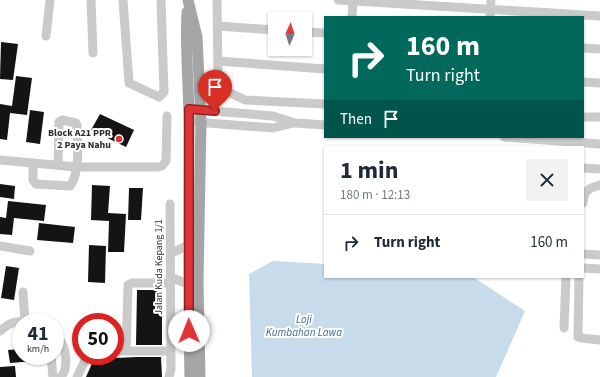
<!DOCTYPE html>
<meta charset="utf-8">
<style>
:root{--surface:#fff;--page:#f2f2f3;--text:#1f2937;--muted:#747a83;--line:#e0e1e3}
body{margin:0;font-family:"Source Sans 3",sans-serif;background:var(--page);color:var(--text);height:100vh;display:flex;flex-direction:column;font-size:15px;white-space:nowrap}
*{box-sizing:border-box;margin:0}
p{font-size:13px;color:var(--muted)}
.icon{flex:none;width:22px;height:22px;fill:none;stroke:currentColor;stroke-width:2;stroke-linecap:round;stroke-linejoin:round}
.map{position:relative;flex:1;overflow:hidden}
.panel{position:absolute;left:324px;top:146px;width:260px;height:132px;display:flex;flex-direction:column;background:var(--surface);border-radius:0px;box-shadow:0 1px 3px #0004}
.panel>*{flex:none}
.banner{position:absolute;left:324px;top:16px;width:260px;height:122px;border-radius:0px;box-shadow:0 1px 3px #0004;background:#00695c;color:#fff;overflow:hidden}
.needle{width:26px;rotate:3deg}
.tools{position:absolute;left:268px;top:12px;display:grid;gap:8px}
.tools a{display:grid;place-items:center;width:44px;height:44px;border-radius:0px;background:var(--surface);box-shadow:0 1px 3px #0004;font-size:20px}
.speed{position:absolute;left:12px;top:313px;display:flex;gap:8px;font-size:20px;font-weight:700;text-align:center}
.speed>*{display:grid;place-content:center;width:52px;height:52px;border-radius:50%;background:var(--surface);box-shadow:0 1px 3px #0004;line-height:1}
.speed small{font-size:10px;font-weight:400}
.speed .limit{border:6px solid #d22;background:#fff;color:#111}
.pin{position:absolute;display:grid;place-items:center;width:34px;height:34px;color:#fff;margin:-41px -17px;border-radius:50% 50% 50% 0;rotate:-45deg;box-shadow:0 0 4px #0007}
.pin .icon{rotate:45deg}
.me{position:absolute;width:44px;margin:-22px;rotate:359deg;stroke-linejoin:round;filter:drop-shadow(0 0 3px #0008)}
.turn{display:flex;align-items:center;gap:14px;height:84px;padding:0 16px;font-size:18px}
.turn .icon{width:52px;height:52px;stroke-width:2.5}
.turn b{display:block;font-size:28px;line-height:34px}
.then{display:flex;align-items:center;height:38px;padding:0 16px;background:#0003;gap:8px;font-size:15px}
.round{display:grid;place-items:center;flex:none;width:42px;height:42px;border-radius:0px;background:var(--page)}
.headline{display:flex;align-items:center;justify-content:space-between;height:68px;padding:0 16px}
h1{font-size:24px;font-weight:700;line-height:30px}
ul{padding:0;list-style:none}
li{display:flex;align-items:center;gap:12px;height:56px;padding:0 16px;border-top:1px solid var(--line)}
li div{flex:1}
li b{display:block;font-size:15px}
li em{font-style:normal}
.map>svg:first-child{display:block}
</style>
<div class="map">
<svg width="600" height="377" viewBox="0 0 600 377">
<rect width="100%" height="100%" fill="#fff"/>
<polygon fill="#c8dbea" points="273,261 325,264 325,277 473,277 525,311 496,377 252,377 249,274"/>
<g fill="#141414">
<polygon points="1,42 18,44 13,80 0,79"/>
<polygon points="16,76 32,78 27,115 10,113 7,140 0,139 0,104 12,106"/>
<polygon points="30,110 44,112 40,144 26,142"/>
<polygon points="100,114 134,130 126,147 91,130"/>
<polygon points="0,184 15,186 14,199 0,197"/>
<polygon points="92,185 110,186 108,213 126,214 124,252 108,252 109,221 91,220"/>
<polygon points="129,188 143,188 141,220 128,220"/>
<polygon points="8,201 46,205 44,221 14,218 12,235 0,234 0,217 6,218"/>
<polygon points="39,223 75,227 73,243 37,240"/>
<polygon points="89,245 106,246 105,283 88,282"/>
<polygon points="6,266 19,268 14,300 1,298"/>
<polygon points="137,290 162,290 162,345 136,345"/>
<polygon points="21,349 21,356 35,356 35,361 10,363 8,350"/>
<polygon points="136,357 161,357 162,377 86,377 94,359"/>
<polygon points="15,366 16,377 0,377 0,367"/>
</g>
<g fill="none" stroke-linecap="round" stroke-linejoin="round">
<g stroke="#cacaca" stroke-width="9">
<polyline points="91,0 93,53"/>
<polyline points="123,0 129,83 159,97 164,92 161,0"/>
<polyline points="217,0 218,79 222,89 245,100 325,104"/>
<polyline points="338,0 600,16"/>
<polyline points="352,17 353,0"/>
<polyline points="490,17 491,0"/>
<polyline points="218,26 275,30"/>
<polyline points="305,32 325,33"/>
<polyline points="46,36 50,0"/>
<polyline points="583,48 600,49"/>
<polyline points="218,61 325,69"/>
<polyline points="583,82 600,83"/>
<polyline points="189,109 273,116 295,123 325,125"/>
<polyline points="583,117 600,117"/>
<polyline points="195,122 273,128 293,123"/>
<polyline points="504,137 600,144"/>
<polyline points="0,160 76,167 158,167 162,166 166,161 167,116"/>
<path d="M33 163V180L36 184 70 186C81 171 77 144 77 126L76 123 62 120 59 122 58 165"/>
<polyline points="583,168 600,169"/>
<path d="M583 203C584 191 588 188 600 185"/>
<polyline points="0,246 30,251"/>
<polyline points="170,254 188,245"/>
<polyline points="583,254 600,255"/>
<polyline points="583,268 600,269"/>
<polyline points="170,277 188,284"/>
<polyline points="579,277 578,337 581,338 600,340"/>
<polyline points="23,292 25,322"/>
<polyline points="564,328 566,277"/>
<path d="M0 331C6 326 12 321 21 322"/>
<path d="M55 339 60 340C66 349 69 367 61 377"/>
<polyline points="115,351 170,351"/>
<polyline points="126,351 128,285 132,283 170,283"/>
<polyline points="51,356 53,377"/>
<polyline points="77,377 87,356"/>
<polyline points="169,377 171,369 170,204"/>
</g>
<g stroke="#a5a5a5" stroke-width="11">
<polyline points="188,0 197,37 201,122 198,282 200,377"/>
<path d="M187 12C185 49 189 87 189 124 189 209 188 293 190 377"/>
</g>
</g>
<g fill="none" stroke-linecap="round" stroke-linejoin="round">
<defs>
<polyline id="route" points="189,331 189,109 215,111"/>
</defs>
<use href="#route" stroke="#922124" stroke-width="10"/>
<use href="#route" stroke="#e03338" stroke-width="7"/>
</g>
<circle fill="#e03338" stroke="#fff" stroke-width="1.5" cx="119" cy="139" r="4"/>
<g text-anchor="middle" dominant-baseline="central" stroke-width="4" stroke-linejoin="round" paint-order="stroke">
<g font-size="10" font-weight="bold" fill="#2d2d2d" stroke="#fff" text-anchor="end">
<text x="111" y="133">Block A21 PPR<tspan x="111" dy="12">2 Paya Nahu</tspan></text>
</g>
<g font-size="10" fill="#2d2d2d" stroke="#fff">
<text transform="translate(159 267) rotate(-90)">Jalan Kuda Kepang 1/1</text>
</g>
<g font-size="11" font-style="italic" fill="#3e6b8d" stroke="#fff">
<text x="304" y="319">Loji<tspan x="304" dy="13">Kumbahan Lawa</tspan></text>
</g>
</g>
</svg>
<div class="tools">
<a><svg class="needle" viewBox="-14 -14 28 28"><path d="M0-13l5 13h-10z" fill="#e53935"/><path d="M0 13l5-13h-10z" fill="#747a83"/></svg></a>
</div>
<div class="speed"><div>41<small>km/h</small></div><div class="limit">50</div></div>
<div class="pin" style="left:215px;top:111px;background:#d93025"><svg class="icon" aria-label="arrive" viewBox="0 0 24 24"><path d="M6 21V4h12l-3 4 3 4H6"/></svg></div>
<svg class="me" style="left:189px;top:331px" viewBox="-20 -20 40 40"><circle r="19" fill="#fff"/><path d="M0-13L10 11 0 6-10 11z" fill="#e03338"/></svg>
<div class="banner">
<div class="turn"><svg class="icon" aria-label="right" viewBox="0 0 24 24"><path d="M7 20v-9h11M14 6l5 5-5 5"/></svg><div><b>160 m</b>Turn right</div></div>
<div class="then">Then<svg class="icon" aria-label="arrive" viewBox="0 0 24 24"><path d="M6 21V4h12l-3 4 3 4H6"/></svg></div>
</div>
<section class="panel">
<div class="headline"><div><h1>1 min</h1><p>180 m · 12:13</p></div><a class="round"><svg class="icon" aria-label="close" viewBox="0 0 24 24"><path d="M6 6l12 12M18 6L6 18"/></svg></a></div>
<ul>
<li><svg class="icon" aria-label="right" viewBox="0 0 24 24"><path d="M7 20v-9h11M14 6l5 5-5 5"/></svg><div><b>Turn right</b></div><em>160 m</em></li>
</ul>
</section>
</div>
